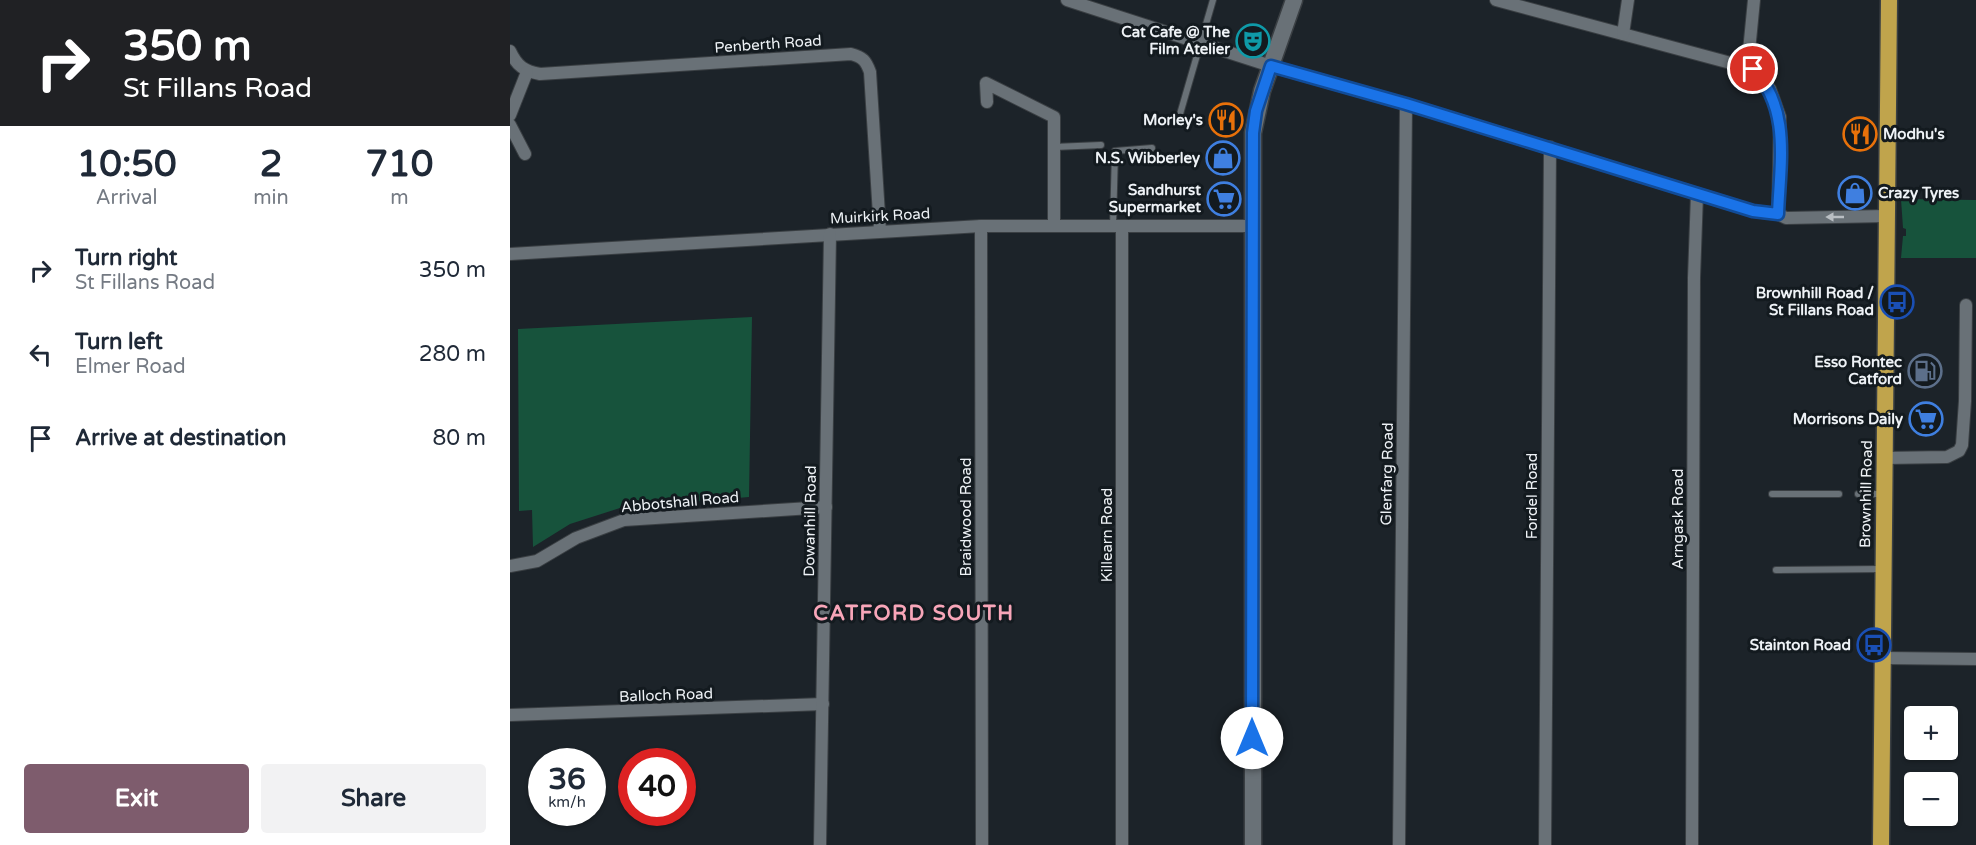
<!DOCTYPE html>
<meta charset="utf-8">
<style>
:root{--surface:#fff;--page:#f2f2f3;--text:#1f2937;--muted:#747a83;--accent:#7e5c6d}
body{margin:0;font-family:"Varela Round",sans-serif;background:var(--page);color:var(--text);height:100vh;display:flex;flex-direction:column;font-size:22px;white-space:nowrap}
*{box-sizing:border-box;margin:0}
p{font-size:20px;color:var(--muted)}
.icon{flex:none;width:33px;height:33px;fill:none;stroke:currentColor;stroke-width:2;stroke-linecap:round;stroke-linejoin:round}
.map{position:relative;flex:1;overflow:hidden}
.panel{display:flex;flex-direction:column;background:var(--surface);width:510px}
.panel>*{flex:none}
.hud{background:#202124;color:#fff;overflow:hidden}
.tools{position:absolute;left:1394px;top:706px;display:grid;gap:12px}
.tools a{display:grid;place-items:center;width:54px;height:54px;border-radius:6px;background:var(--surface);box-shadow:0 2px 4px #0004;font-size:30px}
.speed{position:absolute;left:18px;top:748px;display:flex;gap:12px;font-size:30px;font-weight:700;text-align:center}
.speed>*{display:grid;place-content:center;width:78px;height:78px;border-radius:50%;background:var(--surface);box-shadow:0 2px 4px #0004;line-height:1}
.speed small{font-size:15px;font-weight:400}
.speed .limit{border:9px solid #d22;background:#fff;color:#111}
.pin{position:absolute;display:grid;place-items:center;width:51px;height:51px;color:#fff;margin:-26px;border:3px solid #fff;border-radius:50%;box-shadow:0 2px 6px #0007}
.me{position:absolute;width:66px;margin:-33px;rotate:0deg;stroke-linejoin:round;filter:drop-shadow(0 0 4px #0008)}
.turn{display:flex;align-items:center;gap:21px;height:126px;padding:0 24px;font-size:27px}
.turn .icon{width:78px;height:78px;stroke-width:2.5}
.turn b{display:block;font-size:42px;line-height:51px}
.eta{display:flex;justify-content:space-evenly;align-items:center;height:102px;text-align:center}
.eta b{font-size:36px;font-weight:700;line-height:42px}
.button{display:flex;gap:12px;margin-top:auto;padding:12px 24px}
.button a{flex:1;height:69px;border-radius:6px;background:var(--accent);color:#fff;font-size:24px;font-weight:700;line-height:69px;text-align:center}
.button a+a{background:var(--page);color:var(--text)}
ul{padding:0;list-style:none}
li{display:flex;align-items:center;gap:18px;height:84px;padding:0 24px}
li div{flex:1}
li b{display:block;font-size:22px}
li em{font-style:normal}
main{display:flex;flex:1;min-height:0}
.map>svg:first-child{display:block}
</style>
<main>
<section class="panel">
<div class="hud">
<div class="turn"><svg class="icon" aria-label="right" viewBox="0 0 24 24"><path d="M7 20v-9h11M14 6l5 5-5 5"/></svg><div><b>350 m</b>St Fillans Road</div></div>
</div>
<div class="eta">
<div><b>10:50</b><p>Arrival</p></div>
<div><b>2</b><p>min</p></div>
<div><b>710</b><p>m</p></div>
</div>
<ul>
<li><svg class="icon" aria-label="right" viewBox="0 0 24 24"><path d="M7 20v-9h11M14 6l5 5-5 5"/></svg><div><b>Turn right</b><p>St Fillans Road</p></div><em>350 m</em></li>
<li><svg class="icon" aria-label="left" viewBox="0 0 24 24"><path d="M17 20v-9H6M10 6l-5 5 5 5"/></svg><div><b>Turn left</b><p>Elmer Road</p></div><em>280 m</em></li>
<li><svg class="icon" aria-label="arrive" viewBox="0 0 24 24"><path d="M6 21V4h12l-3 4 3 4H6"/></svg><div><b>Arrive at destination</b></div><em>80 m</em></li>
</ul>
<div class="button"><a>Exit</a><a>Share</a></div>
</section>
<div class="map">
<svg width="1466" height="845" viewBox="0 0 1466 845">
<rect width="100%" height="100%" fill="#1c2329"/>
<g fill="#17533c">
<polygon points="1391,199 1466,200 1466,258 1391,258 1393,236 1396,236 1396,229 1393,228"/>
<polygon points="242,317 239,497 110,508 60,524 23,547 22,510 9,511 8,329"/>
</g>
<g fill="none" stroke-linecap="round" stroke-linejoin="round">
<defs>
<g id="service">
<polyline points="668,121 703,0"/>
<polyline points="544,147 591,145"/>
<polyline points="603,226 605,151 642,148"/>
<polyline points="1262,494 1329,494"/>
<polyline points="1348,494 1373,494"/>
<polyline points="1266,570 1372,569"/>
</g>
<g id="minor">
<polyline points="557,0 761,66 896,104 1243,211 1268,214 1276,218 1376,216"/>
<polyline points="986,0 1243,69"/>
<polyline points="1244,0 1239,51 1243,69 1260,89 1270,117 1268,214"/>
<polyline points="1113,34 1118,0"/>
<path d="M0 51C7 66 14 71 30 74L341 54C353 57 356 61 360 72L370 231"/>
<polyline points="477,102 476,83 544,117 544,226"/>
<polyline points="0,115 17,72"/>
<polyline points="0,125 15,154"/>
<polyline points="471,226 472,845"/>
<polyline points="612,226 612,845"/>
<polyline points="0,254 471,226 742,226"/>
<polyline points="1374,458 1437,457 1449,451 1452,445 1455,401 1456,305"/>
<polyline points="0,566 27,561 66,538 114,520 316,507"/>
<polyline points="1373,658 1466,659"/>
<polyline points="0,715 313,704"/>
<polyline points="310,845 320,234"/>
<polyline points="889,845 896,104"/>
<polyline points="1035,845 1040,147"/>
<polyline points="1182,845 1184,278 1187,194"/>
</g>
<polyline id="tertiary" points="743,845 743,133 752,91 784,0"/>
<polyline id="trunk" points="1371,845 1379,0"/>
</defs>
<use href="#service" stroke="#3a3f43" stroke-width="8"/>
<use href="#minor" stroke="#3a3f43" stroke-width="14"/>
<use href="#tertiary" stroke="#3a3f43" stroke-width="19"/>
<use href="#trunk" stroke="#3a3f43" stroke-width="19"/>
<use href="#service" stroke="#697177" stroke-width="6"/>
<use href="#minor" stroke="#697177" stroke-width="12"/>
<use href="#tertiary" stroke="#697177" stroke-width="16"/>
<use href="#trunk" stroke="#c0a44c" stroke-width="16"/>
</g>
<defs><path id="oneway-solid" d="M-6-.8H1V-3.2L6.5 0L1 3.2V.8H-6Z" transform="scale(1.5)"/></defs>
<use fill="#b9bec3" href="#oneway-solid" transform="translate(1325 217) rotate(-180)"/>
<g fill="none" stroke-linecap="round" stroke-linejoin="round">
<defs>
<path id="route" d="M742 738 743 133 746 111 761 66 896 104 1243 211 1268 214C1270 163 1281 108 1243 69"/>
</defs>
<use href="#route" stroke="#114b97" stroke-width="15"/>
<use href="#route" stroke="#1a73e8" stroke-width="10"/>
</g>
<defs>
<symbol id="theatre-ring" viewBox="-11 -11 22 22"><circle r="9.5" fill="#131a1f" stroke="#0f9aa8" stroke-width="1.5"/><path d="M-5-5.5Q0-4 5-5.5V0Q5 5 0 6Q-5 5-5 0ZM-3.3-2.5H-1v1.5H-3.3ZM1-2.5H3.3v1.5H1ZM-2.8 1Q0 5.5 2.8 1Z" fill="#0f9aa8"/></symbol>
<symbol id="restaurant-ring" viewBox="-11 -11 22 22"><circle r="9.5" fill="#131a1f" stroke="#e8710a" stroke-width="1.5"/><path d="M-5-6h1v4h1v-4h1v4h1v-4h1v5L-1.5 .5V6h-2V.5L-5-1ZM5-6V6H3V1.5H1.5Q1.5-4 5-6Z" fill="#e8710a"/></symbol>
<symbol id="shop-ring" viewBox="-11 -11 22 22"><circle r="9.5" fill="#131a1f" stroke="#3f7fe0" stroke-width="1.5"/><path d="M-5-2.5h2.3a2.7 3.5 0 0 1 5.4 0H5L5.5 6h-11ZM-1.5-2.5h3a1.5 2.3 0 0 0-3 0Z" fill="#3f7fe0"/></symbol>
<symbol id="supermarket-ring" viewBox="-11 -11 22 22"><circle r="9.5" fill="#131a1f" stroke="#3f7fe0" stroke-width="1.5"/><path d="M-6-5.5h2.5l.6 2H6L4.5 2H-2.5L-4.4-4H-6ZM-1.5 3.2a1.3 1.3 0 1 0 .1 0ZM3 3.2a1.3 1.3 0 1 0 .1 0Z" fill="#3f7fe0"/></symbol>
<symbol id="bus-ring" viewBox="-11 -11 22 22"><circle r="9.5" fill="#131a1f" stroke="#1a4fb4" stroke-width="1.5"/><path d="M-5-6H5V4H4V6H2V4H-2V6H-4V4H-5ZM-3.5-4V0h7V-4ZM-3.5 1.2v1.5H-2V1.2ZM2 1.2v1.5H3.5V1.2Z" fill="#1a4fb4"/></symbol>
<symbol id="fuel-ring" viewBox="-11 -11 22 22"><circle r="9.5" fill="#131a1f" stroke="#5c6f8a" stroke-width="1.5"/><path d="M-5.5-6h7V0h2V4h1.3V-2.5L3-4.5l.8-.8L6-3V5H2.5V1h-1V6h-7ZM-4.2-4.7v3.2H.2V-4.7Z" fill="#5c6f8a"/></symbol>
</defs>
<g fill-rule="evenodd">
<use href="#theatre-ring" x="724" y="22" width="38" height="38"/>
<use href="#restaurant-ring" x="697" y="101" width="38" height="38"/>
<use href="#restaurant-ring" x="1331" y="115" width="38" height="38"/>
<use href="#shop-ring" x="694" y="139" width="38" height="38"/>
<use href="#shop-ring" x="1326" y="174" width="38" height="38"/>
<use href="#supermarket-ring" x="695" y="180" width="38" height="38"/>
<use href="#bus-ring" x="1368" y="283" width="38" height="38"/>
<use href="#fuel-ring" x="1396" y="352" width="38" height="38"/>
<use href="#supermarket-ring" x="1397" y="400" width="38" height="38"/>
<use href="#bus-ring" x="1345" y="626" width="38" height="38"/>
</g>
<g text-anchor="middle" dominant-baseline="central" stroke-width="6" stroke-linejoin="round" paint-order="stroke">
<g font-size="15" font-weight="bold" fill="#eef2f6" stroke="#131a1f" text-anchor="end">
<text x="720" y="32">Cat Cafe @ The<tspan x="720" dy="17">Film Atelier</tspan></text>
<text x="693" y="120">Morley's</text>
<text x="1373" y="134" text-anchor="start">Modhu's</text>
<text x="690" y="158">N.S. Wibberley</text>
<text x="691" y="190">Sandhurst<tspan x="691" dy="17">Supermarket</tspan></text>
<text x="1368" y="193" text-anchor="start">Crazy Tyres</text>
<text x="1364" y="293">Brownhill Road /<tspan x="1364" dy="17">St Fillans Road</tspan></text>
<text x="1392" y="362">Esso Rontec<tspan x="1392" dy="17">Catford</tspan></text>
<text x="1393" y="419">Morrisons Daily</text>
<text x="1341" y="645">Stainton Road</text>
</g>
<g font-size="15" fill="#eef2f6" stroke="#131a1f">
<text transform="translate(258 44) rotate(-4)">Penberth Road</text>
<text transform="translate(370 216) rotate(-3)">Muirkirk Road</text>
<text transform="translate(877 474) rotate(-89)">Glenfarg Road</text>
<text transform="translate(1356 494) rotate(-89)">Brownhill Road</text>
<text transform="translate(1022 496) rotate(-90)">Fordel Road</text>
<text transform="translate(170 502) rotate(-5)">Abbotshall Road</text>
<text transform="translate(456 517) rotate(-90)">Braidwood Road</text>
<text transform="translate(1168 519) rotate(-90)">Arngask Road</text>
<text transform="translate(300 521) rotate(-89)">Dowanhill Road</text>
<text transform="translate(597 535) rotate(-90)">Killearn Road</text>
<text transform="translate(156 695) rotate(-2)">Balloch Road</text>
</g>
<g font-size="21" font-weight="bold" letter-spacing="1.5" fill="#f8a6b9" stroke="#131a1f">
<text x="404" y="613">CATFORD SOUTH</text>
</g>
</g>
</svg>
<div class="tools">
<a>+</a>
<a>−</a>
</div>
<div class="speed"><div>36<small>km/h</small></div><div class="limit">40</div></div>
<div class="pin" style="left:1243px;top:69px;background:#d93025"><svg class="icon" aria-label="arrive" viewBox="0 0 24 24"><path d="M6 21V4h12l-3 4 3 4H6"/></svg></div>
<svg class="me" style="left:742px;top:738px" viewBox="-20 -20 40 40"><circle r="19" fill="#fff"/><path d="M0-13L10 11 0 6-10 11z" fill="#1a73e8"/></svg>
</div>
</main>
